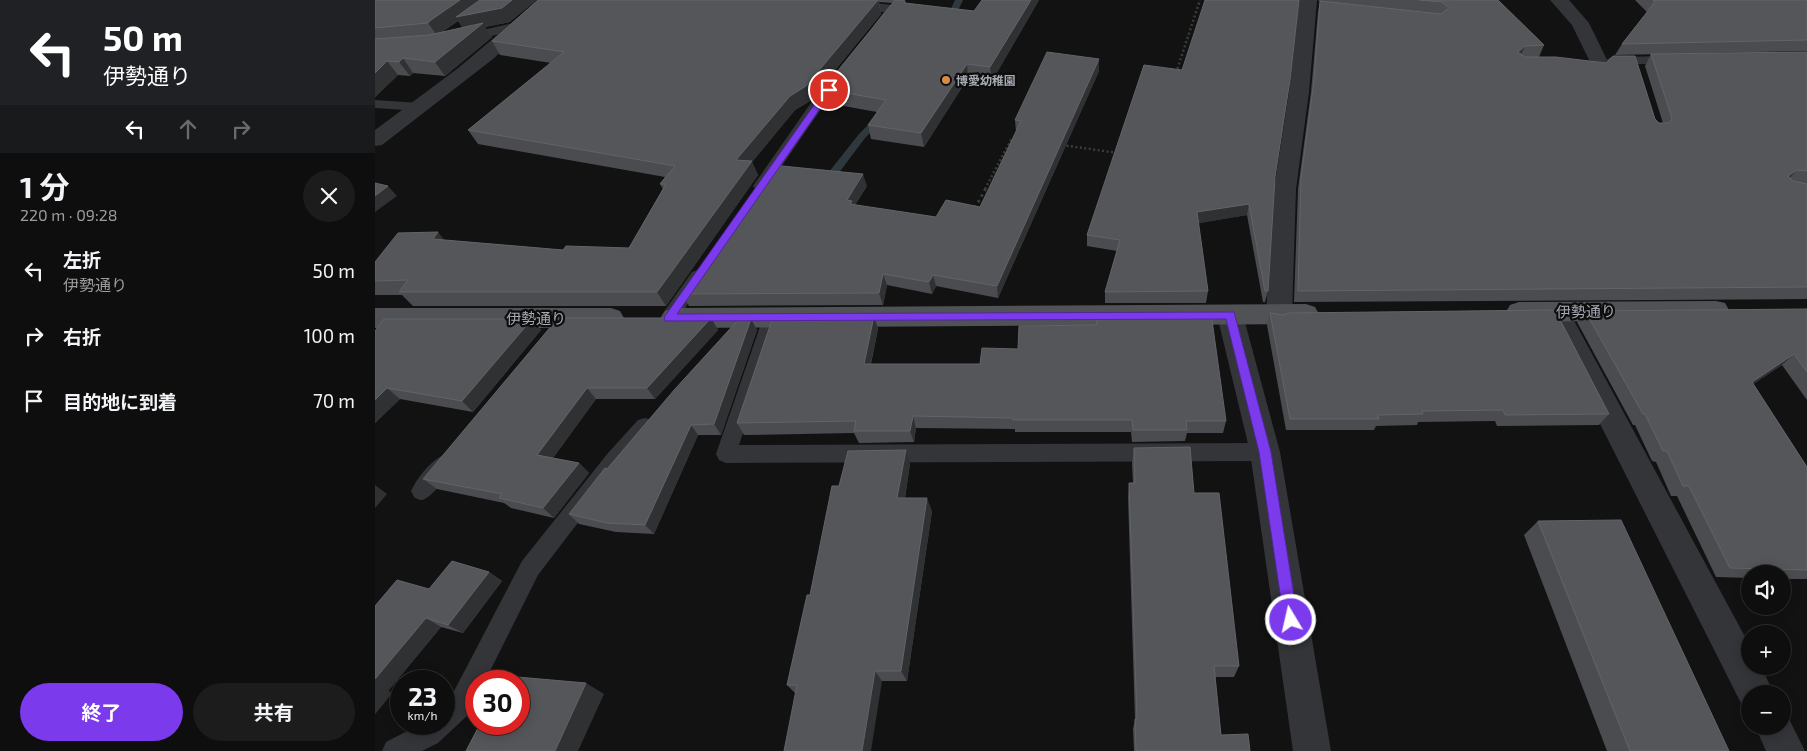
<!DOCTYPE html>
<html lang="ja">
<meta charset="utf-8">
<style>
:root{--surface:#0e0e0e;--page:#1c1c1c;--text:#f1f3f6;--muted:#9b9c9e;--line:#2e2e2e;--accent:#7c3aed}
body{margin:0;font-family:"Exo 2","Noto Sans JP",sans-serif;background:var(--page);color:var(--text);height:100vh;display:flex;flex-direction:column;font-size:19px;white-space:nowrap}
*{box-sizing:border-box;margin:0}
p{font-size:16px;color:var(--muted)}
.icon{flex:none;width:28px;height:28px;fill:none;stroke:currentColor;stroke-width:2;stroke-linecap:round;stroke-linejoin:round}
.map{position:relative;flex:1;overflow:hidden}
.sheet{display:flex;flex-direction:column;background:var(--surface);width:375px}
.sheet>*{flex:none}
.banner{background:#202124;color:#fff;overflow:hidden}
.tools{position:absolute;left:1366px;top:565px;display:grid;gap:10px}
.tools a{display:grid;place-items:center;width:50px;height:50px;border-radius:50%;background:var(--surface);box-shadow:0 2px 12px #0003,0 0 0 1px var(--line);font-size:25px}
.speed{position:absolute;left:15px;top:670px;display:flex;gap:10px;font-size:25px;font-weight:700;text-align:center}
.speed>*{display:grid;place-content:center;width:65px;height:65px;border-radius:50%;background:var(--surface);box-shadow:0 2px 12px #0003,0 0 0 1px var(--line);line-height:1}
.speed small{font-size:12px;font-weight:400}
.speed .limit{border:8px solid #d22;background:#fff;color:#111}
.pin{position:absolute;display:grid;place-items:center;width:42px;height:42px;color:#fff;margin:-21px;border:2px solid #fff;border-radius:50%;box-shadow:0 1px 5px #0007}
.me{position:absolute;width:55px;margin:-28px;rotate:351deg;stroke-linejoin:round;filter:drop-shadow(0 0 4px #0008)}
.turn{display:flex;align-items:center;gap:18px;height:105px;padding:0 20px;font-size:22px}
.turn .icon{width:65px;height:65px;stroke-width:2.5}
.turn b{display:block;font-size:35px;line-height:42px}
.lanes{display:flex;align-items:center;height:48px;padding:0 20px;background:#0003;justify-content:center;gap:25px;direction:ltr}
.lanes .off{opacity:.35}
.round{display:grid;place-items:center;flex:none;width:52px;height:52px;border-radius:26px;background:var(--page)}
.overview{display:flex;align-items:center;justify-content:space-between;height:85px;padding:0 20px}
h1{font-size:30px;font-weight:700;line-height:38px}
.cta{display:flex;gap:10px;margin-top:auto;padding:10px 20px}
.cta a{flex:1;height:58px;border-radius:30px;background:var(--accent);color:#fff;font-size:20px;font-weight:700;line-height:58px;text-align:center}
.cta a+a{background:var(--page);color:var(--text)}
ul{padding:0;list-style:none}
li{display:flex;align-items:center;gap:15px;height:65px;padding:0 20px}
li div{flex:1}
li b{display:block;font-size:19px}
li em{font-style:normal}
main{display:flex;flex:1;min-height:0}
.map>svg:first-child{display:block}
</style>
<main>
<section class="sheet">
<div class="banner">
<div class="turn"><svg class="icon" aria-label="left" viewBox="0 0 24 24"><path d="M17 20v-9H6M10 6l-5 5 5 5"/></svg><div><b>50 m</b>伊勢通り</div></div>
<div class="lanes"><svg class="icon" aria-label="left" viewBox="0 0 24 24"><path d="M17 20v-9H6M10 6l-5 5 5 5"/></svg><svg class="icon off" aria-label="ahead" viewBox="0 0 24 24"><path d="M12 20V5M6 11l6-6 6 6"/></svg><svg class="icon off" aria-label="right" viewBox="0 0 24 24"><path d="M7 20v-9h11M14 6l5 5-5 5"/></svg></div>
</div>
<div class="overview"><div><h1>1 分</h1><p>220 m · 09:28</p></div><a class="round"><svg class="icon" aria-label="close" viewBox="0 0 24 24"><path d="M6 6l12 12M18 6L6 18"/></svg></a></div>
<ul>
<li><svg class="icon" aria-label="left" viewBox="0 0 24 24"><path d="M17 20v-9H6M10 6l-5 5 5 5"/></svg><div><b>左折</b><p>伊勢通り</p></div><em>50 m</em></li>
<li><svg class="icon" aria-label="right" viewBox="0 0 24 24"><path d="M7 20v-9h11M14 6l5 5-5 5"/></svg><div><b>右折</b></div><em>100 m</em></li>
<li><svg class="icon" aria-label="arrive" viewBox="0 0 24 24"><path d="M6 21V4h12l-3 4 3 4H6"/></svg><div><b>目的地に到着</b></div><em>70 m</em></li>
</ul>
<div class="cta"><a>終了</a><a>共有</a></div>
</section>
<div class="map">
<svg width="1432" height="751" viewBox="0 0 1432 751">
<rect width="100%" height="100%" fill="#121213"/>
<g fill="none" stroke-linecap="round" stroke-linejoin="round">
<g fill="#2f383c" fill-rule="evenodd">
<polygon points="580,0 588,0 576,26 570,26 569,24"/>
<polygon points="506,114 509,115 509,119 490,138 454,186 446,186 446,182 484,134 503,115"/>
</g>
<g stroke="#3a3c3e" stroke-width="2.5" stroke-dasharray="2 2.5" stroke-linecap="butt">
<polyline points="801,73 825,0"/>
<polyline points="687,145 743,153"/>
<polyline points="610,189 637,138 641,139"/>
</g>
<polyline stroke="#3a3c3e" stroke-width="3" stroke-dasharray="2.5 4" stroke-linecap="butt" points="600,208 611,188"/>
<g fill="#333538" fill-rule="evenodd">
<polygon points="425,0 465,0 518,5 524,9 509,28 505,29 499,25 509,12 431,4"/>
<polygon points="147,21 153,25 151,28 90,42 84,38 86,35"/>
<polygon points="1298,56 1304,60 1303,63 1236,65 1230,61 1236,57"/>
<polygon points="466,70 473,74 448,106 391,189 381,189 378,186 438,100 461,71"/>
<polygon points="0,100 45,103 52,107 45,111 0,108"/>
<polygon points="323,270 329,272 331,276 329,280 300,323 294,325 288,323 285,318 288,313 317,272"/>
<polygon points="397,311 403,313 406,318 364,445 890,443 897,446 900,452 897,458 890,461 351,463 344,460 341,454 388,318 391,313"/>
<polygon points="270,418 277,420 280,426 277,432 247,465 163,575 110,681 101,681 101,700 95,713 63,743 47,751 7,751 11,742 46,724 69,724 69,703 77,695 147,561 233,453 263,420"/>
<path d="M69 455 76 458 79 464C75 472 56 500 46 500 45 500 40 498 39 497L36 491C42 478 56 460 69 455Z"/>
</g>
<g fill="#333538" fill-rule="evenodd">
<polygon points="164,0 183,0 118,59 7,145 0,146 0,130 82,69"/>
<polygon points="924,0 942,0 934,92 921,189 917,315 913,322 904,325 895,322 891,315 899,189 914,92"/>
<polygon points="1175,0 1194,0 1214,23 1233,62 1231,66 1224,68 1217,66 1197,25"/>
<polygon points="1181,302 1190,304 1375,646 1375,666 1386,666 1399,694 1375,694 1375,710 1368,707 1168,311 1172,304"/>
<polygon points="855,305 864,308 868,315 905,452 956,751 918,751 875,452 842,315 846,308"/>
<polygon points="1408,711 1411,713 1430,751 1391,751 1380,726 1408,726"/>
</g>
<g fill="#505256" fill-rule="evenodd">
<polygon points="1341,301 1350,303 1354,310 1350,317 1341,319 1144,322 1135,319 1131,312 1135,305 1144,302"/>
<polygon points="931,304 940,307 944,314 940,321 931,324 299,328 290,325 286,318 290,311 299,308"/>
<polygon points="0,308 236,308 245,311 249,318 245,325 236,328 0,328"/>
</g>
</g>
<g fill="#4b4c4f" fill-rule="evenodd">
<path d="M0 0 135 22 110 27 117 37 70 76 38 73 35 76 23 75 0 97ZM83 21 88 28 67 32Z"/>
<polygon points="163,0 530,0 531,4 599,11 664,0 617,81 593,78 549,147 496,139 493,125 502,112 452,103 448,89 518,3 504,2 506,14 435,101 420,110 377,162 383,175 291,306 38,306 27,295 0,295 0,262 69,240 188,250 254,248 288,189 285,184 290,177 103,144 93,130 176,63 125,55 117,41"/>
<polygon points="943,0 1123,0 1169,45 1164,57 1280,119 1284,123 1288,123 1270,66 1276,54 1432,52 1432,299 919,302 923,189 936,92 943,12 945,1 944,1"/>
<polygon points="1260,0 1432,0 1432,51 1240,55 1247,44 1272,12"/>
<polygon points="724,59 724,71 623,298 561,286 557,294 512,285 508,305 314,306 307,294 492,186 480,205 561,217 605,207 641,132 640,120"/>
<polygon points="900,177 893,291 890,302 888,302 872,215 823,223 833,291 831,303 730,303 730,292 742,251 712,246 712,235"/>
<polygon points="1432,309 1432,400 1407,365 1378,384 1432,467 1432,579 1408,579 1408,574 1375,574 1375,578 1341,577 1302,496 1296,496 1281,462 1277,461 1260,425 1258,425 1202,322 1210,311"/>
<polygon points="895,313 1234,414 1224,425 1122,426 1120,421 1043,422 1042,425 1001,426 999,430 911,430 892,325"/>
<polygon points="499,316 503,329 496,364 851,421 848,433 812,433 810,441 757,442 756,432 640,432 640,429 541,428 539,442 484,443 479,433 369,435 362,423"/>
<polygon points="336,318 343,330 280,399 221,399 178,458 204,463 214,473 179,518 136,508 129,503 62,489 48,479"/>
<polygon points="157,319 166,330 98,412 25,399 0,423 0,331"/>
<polygon points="376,319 382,330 346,435 323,435 279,534 241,532 204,524 194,514"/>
<polygon points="759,448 819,493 864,666 859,677 840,677 846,735 875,751 759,751 758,729 760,719 753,498 754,483 758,483 757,463"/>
<polygon points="535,464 530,498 557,511 532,681 507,681 420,693 412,685 435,595 464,486"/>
<polygon points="1163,521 1354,751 1232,751 1149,535"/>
<polygon points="114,572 127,581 88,633 66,627 13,691 17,693 0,714 0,606 54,589"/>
</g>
<g fill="#303133">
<polygon points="85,0 162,0 135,22 110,27 117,37 70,76 60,62 90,31 83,21 65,33 63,37 53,23 56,20"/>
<polygon points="503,0 506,14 435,101 420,110 377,162 383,175 291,306 282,292 361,160 415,96"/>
<polygon points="656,0 664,0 617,81 615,67"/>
<polygon points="1150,46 1145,57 1143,52"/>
<polygon points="28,58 38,73 35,76 24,62"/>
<polygon points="724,59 724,71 623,298 622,286"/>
<polygon points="12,61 23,75 0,97 0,73"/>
<polygon points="592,64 593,78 549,147 546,133"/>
<polygon points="1422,170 1412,181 1413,176"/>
<polygon points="488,174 492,186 479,206 472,200"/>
<polygon points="13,186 22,196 0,212 0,196"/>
<polygon points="874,204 872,215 820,224 822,212"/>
<polygon points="63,232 75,247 58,239"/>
<polygon points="508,274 512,285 508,305 504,293"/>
<polygon points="558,275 561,286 557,294 554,282"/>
<polygon points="499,316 503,329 493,376 489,364"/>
<polygon points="336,318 343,330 280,399 272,388"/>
<polygon points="157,319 166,330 98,412 87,401"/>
<polygon points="376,319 382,330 346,435 339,424"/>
<polygon points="1419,354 1407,365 1365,393 1377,382"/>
<polygon points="12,388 25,399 0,423 0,400"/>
<polygon points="212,388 221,399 173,465 162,455"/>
<polygon points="538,416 541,428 539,442 535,431"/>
<polygon points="316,425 323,435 279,534 270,525"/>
<polygon points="531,450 535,464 528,511 522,498"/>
<polygon points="204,463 214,473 179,518 168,508"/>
<polygon points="0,485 12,494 0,508"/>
<polygon points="552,498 557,511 532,681 526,671"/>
<polygon points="114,572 127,581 88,633 73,625"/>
<polygon points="51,618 66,627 13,691 17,693 0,714 0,679"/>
<polygon points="500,671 507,681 496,751 487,751"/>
<polygon points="211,683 229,694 203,751 180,751"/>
</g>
<g fill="#54565a" stroke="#616468">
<polygon points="0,0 85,0 56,20 53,23 0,28"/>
<polygon points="105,0 137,0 127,8 81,17"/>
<polygon points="163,0 503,0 431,86 415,96 361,160 377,161 282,292 24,292 33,280 0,281 0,262 23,233 63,232 58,239 188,250 191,246 254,248 291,184 285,184 300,166 93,130 189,52 117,41"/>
<polygon points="520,0 529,0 530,3 599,11 607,0 656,0 615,67 592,64 546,133 493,125 511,100 448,89"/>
<polygon points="830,0 924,0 915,80 900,177 893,291 890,291 874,204 822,212 833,291 730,292 745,240 712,235 769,65 807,70"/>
<polygon points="1044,0 1123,0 1169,45 1150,46 1143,52 1150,57 1181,57 1231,63 1238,56 1260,56 1280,119 1284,123 1294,123 1297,118 1276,54 1432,52 1432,171 1422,170 1413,176 1418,181 1432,184 1432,287 923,291 926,178 939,81 945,1 1066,14 1074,8 1067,2"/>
<polygon points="1278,0 1432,0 1432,40 1247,44 1280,2"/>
<polygon points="108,23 60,62 28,58 24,62 12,61 0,73 0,39 54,35"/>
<polygon points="672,52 724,59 622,286 558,275 554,282 508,274 504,293 307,294 397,165 488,174 472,200 477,201 475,204 561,217 571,200 605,207 646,121 640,120"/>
<polygon points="0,183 13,186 0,196"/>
<polygon points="1432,309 1432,372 1419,354 1377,382 1432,467 1432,570 1355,568 1314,486 1308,486 1292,451 1288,451 1270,414 1268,414 1210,311"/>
<polygon points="1180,310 1234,414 1130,415 1128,410 1047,411 1048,414 1003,415 1004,419 915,419 895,313 908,315 914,313"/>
<polygon points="836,313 851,421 811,421 812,430 758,430 757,420 638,420 638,418 538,416 535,431 479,431 481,421 362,423 398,317 499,316 489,364 605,364 607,348 643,349 644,326 721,325 724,314"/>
<polygon points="183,318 336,318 272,388 212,388 162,455 204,463 168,508 124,498 127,494 48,479"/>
<polygon points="9,319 157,319 87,401 12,388 0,400 0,331"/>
<polygon points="364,319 376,319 339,424 316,425 270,525 232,523 194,514 230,468 232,469 300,389"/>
<polygon points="815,447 819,493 844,493 864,666 839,666 846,735 873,734 875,751 761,751 760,719 762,719 754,483 760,483 759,448"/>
<polygon points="531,450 522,498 552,498 526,671 500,671 487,751 409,751 422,685 412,685 432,595 435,595 457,486 464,486 473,451"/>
<polygon points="1246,520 1354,751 1255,751 1163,521"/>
<polygon points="77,561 114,572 73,625 51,618 0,679 0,606 22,580 54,589"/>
<polygon points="131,676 211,683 180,751 91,751 105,724 144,724 144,681 128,681"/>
</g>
<polygon fill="#7c3aed" stroke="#51269a" points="451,88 458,90 302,314 859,312 896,452 923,620 921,625 916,627 911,625 909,620 884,452 851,319 290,321 289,318 290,316"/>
<circle fill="#da8b43" stroke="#0d0d0e" stroke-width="2" cx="571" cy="80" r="5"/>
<g text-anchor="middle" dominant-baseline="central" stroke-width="4.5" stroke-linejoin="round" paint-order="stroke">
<g font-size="12" font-weight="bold" fill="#a5abb2" stroke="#0d0d0e" text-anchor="start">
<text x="581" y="80">博愛幼稚園</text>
</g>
<g font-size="15" fill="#a5abb2" stroke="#0d0d0e">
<text transform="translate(1211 311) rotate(-1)">伊勢通り</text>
<text x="161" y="318">伊勢通り</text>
</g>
</g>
</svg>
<div class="tools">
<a><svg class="icon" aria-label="sound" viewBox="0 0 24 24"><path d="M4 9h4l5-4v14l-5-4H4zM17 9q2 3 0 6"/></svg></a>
<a>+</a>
<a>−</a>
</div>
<div class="speed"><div>23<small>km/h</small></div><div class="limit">30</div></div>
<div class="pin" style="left:454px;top:90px;background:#d93025"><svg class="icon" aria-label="arrive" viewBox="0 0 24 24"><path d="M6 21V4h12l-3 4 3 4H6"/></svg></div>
<svg class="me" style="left:916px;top:620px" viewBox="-20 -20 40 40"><circle r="17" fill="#7c3aed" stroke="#fff" stroke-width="3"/><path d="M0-11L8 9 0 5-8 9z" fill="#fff"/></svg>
</div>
</main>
